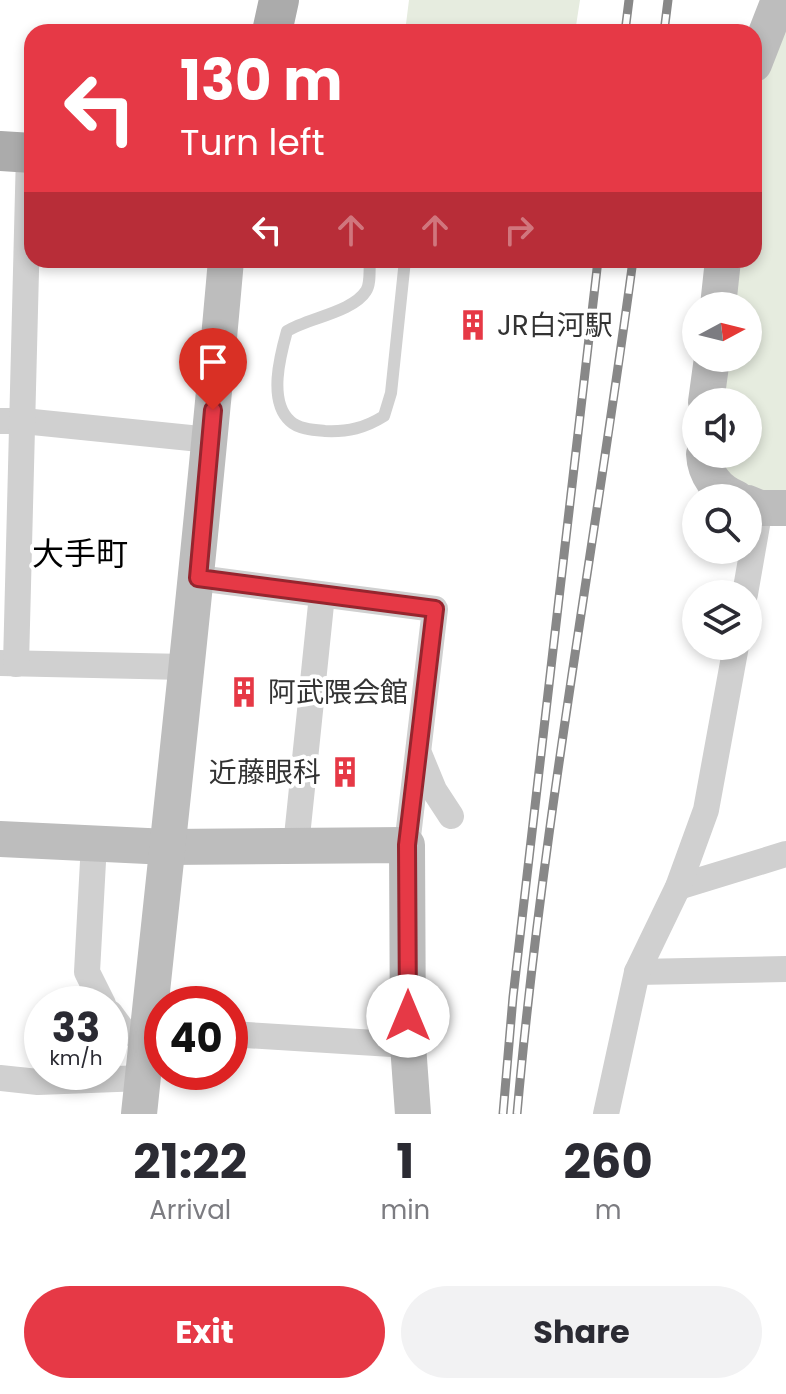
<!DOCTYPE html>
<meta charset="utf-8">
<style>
:root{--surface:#fff;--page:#f2f2f3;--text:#2b2b33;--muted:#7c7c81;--accent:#e63946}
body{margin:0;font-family:Poppins,"Noto Sans JP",sans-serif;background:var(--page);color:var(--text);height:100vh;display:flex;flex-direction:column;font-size:30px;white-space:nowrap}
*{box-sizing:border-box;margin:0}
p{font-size:26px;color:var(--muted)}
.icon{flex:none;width:44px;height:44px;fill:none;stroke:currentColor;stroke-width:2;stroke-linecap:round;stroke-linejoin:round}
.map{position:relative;height:1114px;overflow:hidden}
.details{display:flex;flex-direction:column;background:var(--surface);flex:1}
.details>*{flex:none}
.hud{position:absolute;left:24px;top:24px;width:738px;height:244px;border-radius:24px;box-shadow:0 4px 12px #0003;background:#e63946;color:#fff;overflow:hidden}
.needle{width:52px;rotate:83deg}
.fabs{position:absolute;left:682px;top:292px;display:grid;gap:16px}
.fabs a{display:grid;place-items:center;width:80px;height:80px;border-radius:50%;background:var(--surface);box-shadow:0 4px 12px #0003;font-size:40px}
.speed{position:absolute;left:24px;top:986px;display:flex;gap:16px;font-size:40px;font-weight:700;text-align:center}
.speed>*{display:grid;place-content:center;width:104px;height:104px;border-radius:50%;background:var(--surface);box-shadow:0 4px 12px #0003;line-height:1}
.speed small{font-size:20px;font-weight:400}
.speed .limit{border:12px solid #d22;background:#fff;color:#111}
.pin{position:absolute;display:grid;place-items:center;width:68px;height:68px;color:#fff;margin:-82px -34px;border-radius:50% 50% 50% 0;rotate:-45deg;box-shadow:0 0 8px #0007}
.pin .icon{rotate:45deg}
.me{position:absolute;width:88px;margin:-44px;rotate:0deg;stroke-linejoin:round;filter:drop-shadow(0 0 6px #0008)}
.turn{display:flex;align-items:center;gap:28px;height:168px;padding:0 24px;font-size:36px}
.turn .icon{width:104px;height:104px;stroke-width:2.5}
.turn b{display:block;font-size:56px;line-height:68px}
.lanes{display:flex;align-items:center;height:76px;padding:0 24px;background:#0003;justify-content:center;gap:40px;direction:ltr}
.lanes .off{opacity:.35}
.eta{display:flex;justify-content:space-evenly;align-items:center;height:136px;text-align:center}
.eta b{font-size:48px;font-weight:700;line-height:56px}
.button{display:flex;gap:16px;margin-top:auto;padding:16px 24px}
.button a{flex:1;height:92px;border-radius:48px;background:var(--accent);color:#fff;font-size:32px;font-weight:700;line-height:92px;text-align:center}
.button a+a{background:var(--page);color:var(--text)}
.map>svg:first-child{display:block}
</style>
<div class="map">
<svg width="786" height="1114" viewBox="0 0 786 1114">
<rect width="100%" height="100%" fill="#fff"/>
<g fill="#e6ecdf">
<polygon points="409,0 580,0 575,32 405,32"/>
<path d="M786 10V492C753 492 731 486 717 454H748V402H716L722 358H748V306H728L734 260H754V123L765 64Z"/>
</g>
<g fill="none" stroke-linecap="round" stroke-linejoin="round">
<path stroke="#d0d0d0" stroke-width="12" d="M370 260C369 269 371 284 366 291 353 312 308 318 287 331 280 356 268 401 290 421 298 429 314 430 325 431 348 432 365 428 384 416L391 393 405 260"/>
<g stroke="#d0d0d0" stroke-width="26">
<polyline points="0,421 23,421 210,440"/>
<polyline points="198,578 435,609 407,845"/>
<polyline points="745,594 760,508"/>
<polyline points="0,663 186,667"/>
<polyline points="16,664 29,153"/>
<polyline points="420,756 434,790 451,816"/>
<polyline points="94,843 87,972 103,1004"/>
<polyline points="296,846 322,595"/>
<polyline points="678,887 786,854"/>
<polyline points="637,972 786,969"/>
<polyline points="110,1013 124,1032 148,1036"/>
<polyline points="230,1034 408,1045"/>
<polyline points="0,1078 38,1082 143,1078"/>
<polyline points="606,1114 637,972 678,887 706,810 736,646"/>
</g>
<g stroke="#bdbdbd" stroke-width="36">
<polyline points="754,64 779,0"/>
<polyline points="718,306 723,260"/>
<polyline points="706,402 712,358"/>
<path d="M704 454C705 475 717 490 736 498"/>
<polyline points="748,503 760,508 786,508"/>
<polyline points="0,839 168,847 407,845 408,1045 413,1114"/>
<path d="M139 1114C169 829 201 545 226 260"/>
</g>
<g stroke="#ababab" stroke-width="40">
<polyline points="272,32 279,0"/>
<polyline points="0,151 32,153"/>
</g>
<defs>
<g id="rail">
<polyline points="625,32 629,0"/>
<polyline points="664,32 668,0"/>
<polyline points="503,1114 513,997 598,260"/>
<path d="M517 1114C542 828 595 545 633 260"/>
</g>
</defs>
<use href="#rail" stroke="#888" stroke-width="9"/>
<use href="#rail" stroke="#fff" stroke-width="6" stroke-dasharray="18" stroke-linecap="butt"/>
</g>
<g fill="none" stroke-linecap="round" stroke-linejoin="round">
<defs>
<polyline id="route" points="213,410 198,578 435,609 407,845 408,1016"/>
</defs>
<use href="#route" stroke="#96252e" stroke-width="20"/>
<use href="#route" stroke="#e63946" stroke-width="14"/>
</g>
<defs>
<symbol id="building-bare" viewBox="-9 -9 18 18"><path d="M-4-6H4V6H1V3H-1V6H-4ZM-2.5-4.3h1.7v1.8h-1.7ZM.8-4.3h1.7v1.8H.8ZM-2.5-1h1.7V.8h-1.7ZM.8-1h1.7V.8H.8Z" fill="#e63946" stroke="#fff" stroke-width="2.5" paint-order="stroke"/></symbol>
</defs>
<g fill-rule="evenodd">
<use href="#building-bare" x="451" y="303" width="44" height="44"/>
<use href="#building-bare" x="222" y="670" width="44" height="44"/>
<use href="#building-bare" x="323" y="750" width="44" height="44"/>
</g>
<g text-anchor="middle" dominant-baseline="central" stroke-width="8" stroke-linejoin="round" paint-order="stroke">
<g font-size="28" fill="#333" stroke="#fff" text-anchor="start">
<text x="497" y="325">JR白河駅</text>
<text x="268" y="692">阿武隈会館</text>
<text x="321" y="772" text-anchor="end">近藤眼科</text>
</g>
<g font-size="32" fill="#000" stroke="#fff">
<text x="80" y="553">大手町</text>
</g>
</g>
</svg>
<div class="fabs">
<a><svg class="needle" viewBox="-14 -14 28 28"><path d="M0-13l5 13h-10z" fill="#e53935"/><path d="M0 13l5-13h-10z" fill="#7c7c81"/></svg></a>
<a><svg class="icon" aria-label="sound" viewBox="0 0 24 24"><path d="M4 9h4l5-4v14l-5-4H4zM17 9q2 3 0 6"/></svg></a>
<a><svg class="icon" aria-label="search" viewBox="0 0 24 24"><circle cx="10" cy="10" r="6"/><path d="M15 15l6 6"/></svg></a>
<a><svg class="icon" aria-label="layers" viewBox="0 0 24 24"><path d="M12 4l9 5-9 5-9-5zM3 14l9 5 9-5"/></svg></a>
</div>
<div class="speed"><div>33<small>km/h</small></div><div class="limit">40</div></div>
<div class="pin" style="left:213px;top:410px;background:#d93025"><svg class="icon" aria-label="arrive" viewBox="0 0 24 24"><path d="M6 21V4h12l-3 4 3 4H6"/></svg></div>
<svg class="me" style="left:408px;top:1016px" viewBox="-20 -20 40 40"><circle r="19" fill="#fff"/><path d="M0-13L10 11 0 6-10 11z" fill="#e63946"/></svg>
<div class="hud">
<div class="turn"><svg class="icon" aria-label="left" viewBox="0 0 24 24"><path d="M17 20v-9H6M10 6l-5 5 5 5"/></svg><div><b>130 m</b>Turn left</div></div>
<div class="lanes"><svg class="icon" aria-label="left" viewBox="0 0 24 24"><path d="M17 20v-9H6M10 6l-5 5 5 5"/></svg><svg class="icon off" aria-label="ahead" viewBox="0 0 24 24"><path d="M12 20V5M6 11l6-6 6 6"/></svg><svg class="icon off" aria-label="ahead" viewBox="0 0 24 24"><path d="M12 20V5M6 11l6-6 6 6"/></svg><svg class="icon off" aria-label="right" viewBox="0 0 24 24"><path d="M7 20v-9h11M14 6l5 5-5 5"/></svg></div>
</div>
</div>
<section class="details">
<div class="eta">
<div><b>21:22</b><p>Arrival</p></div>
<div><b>1</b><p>min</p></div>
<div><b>260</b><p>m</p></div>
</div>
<div class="button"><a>Exit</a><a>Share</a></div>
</section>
